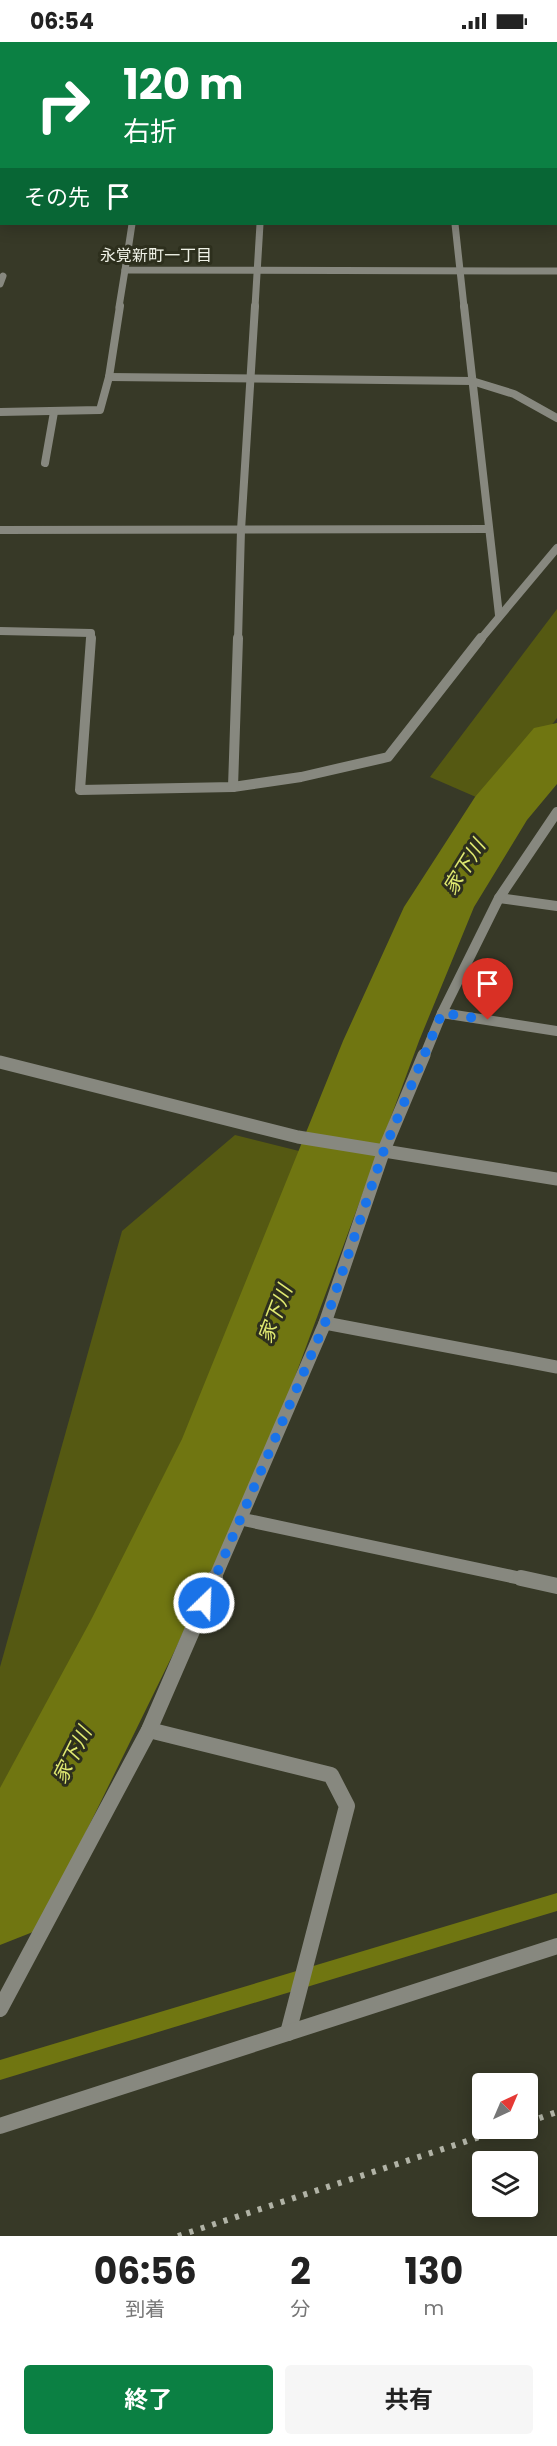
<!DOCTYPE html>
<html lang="ja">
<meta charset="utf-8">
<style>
:root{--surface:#fff;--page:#f6f6f6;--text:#222;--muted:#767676;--accent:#0b8043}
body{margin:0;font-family:Poppins,"Noto Sans JP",sans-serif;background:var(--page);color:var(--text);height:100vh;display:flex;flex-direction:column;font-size:22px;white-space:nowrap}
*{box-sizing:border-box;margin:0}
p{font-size:20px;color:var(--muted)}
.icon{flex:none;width:33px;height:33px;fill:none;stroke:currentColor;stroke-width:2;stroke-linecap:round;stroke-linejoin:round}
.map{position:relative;height:2194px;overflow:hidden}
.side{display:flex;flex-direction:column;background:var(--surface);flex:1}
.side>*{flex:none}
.guide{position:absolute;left:0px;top:0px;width:558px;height:183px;box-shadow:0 3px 15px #0003;background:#0b8043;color:#fff;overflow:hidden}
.needle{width:39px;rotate:44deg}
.controls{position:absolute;left:472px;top:2031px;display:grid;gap:12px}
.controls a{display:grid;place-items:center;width:66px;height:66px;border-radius:6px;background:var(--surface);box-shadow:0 3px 15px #0003;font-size:30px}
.pin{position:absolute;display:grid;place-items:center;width:51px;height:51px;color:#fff;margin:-62px -26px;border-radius:50% 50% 50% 0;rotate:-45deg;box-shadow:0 0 6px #0007}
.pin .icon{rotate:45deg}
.me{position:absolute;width:66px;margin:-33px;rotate:24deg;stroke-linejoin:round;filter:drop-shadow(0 0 4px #0008)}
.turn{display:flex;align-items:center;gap:21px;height:126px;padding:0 24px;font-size:27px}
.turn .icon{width:78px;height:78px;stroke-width:2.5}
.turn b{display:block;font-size:42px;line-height:51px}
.then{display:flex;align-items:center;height:57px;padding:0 24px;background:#0003;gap:12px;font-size:22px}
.eta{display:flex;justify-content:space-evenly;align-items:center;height:102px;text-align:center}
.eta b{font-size:36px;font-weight:700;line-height:42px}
.primary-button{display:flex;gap:12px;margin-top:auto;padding:12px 24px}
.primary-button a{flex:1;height:69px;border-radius:6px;background:var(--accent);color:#fff;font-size:24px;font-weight:700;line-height:69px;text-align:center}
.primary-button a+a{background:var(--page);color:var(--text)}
.status{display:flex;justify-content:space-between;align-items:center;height:42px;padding:0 30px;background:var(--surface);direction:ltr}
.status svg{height:16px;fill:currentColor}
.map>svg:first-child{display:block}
</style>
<div class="status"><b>06:54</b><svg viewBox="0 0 49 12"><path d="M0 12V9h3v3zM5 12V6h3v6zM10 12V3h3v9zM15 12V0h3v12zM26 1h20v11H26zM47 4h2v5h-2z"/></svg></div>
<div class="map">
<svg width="557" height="2194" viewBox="0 0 557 2194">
<rect width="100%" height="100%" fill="#373927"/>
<g fill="#555912">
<polygon points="557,567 557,676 492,762 430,735"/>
<polygon points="235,1093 323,1115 215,1386 0,1822 0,1625 122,1189"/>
</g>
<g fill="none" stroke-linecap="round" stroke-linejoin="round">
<polygon fill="#707611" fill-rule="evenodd" points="557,1851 557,1869 0,2038 0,2018"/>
<polygon fill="#707611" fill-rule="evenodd" points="557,681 557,742 527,778 474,865 419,999 272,1397 175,1608 38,1888 0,1903 0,1746 91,1578 182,1397 343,999 404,865 475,755 534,686"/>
<g stroke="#87887f" stroke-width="7">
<polyline points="156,0 161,2"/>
<polyline points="439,0 444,2"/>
<polyline points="346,2 350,0"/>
<polyline points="132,182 125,228 557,229"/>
<polyline points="455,182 464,265"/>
<polyline points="0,242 3,234"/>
<polyline points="119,265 125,228"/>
<polyline points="255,265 260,182"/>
</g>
<g stroke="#87887f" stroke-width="8">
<polyline points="464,264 499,573"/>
<polyline points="109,335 472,339 514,352 557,376"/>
<polyline points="0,370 100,368 109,335 120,264"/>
<polyline points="45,421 54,370"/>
<polyline points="0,488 489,487"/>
<polyline points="0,589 91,591 91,598"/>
<polyline points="238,598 241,488 255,264"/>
<polyline points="480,598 557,506"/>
</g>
<g stroke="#87887f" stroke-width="10">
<polyline points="91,596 80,748 233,745 301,735 388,715 481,596"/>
<polyline points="233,745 238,596"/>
<polyline points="499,856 557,864"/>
<polyline points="442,971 557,989"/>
<polyline points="424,1015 442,971 499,856 557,770"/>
</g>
<g stroke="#87887f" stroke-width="13">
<polyline points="0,1020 298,1095 557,1137"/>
<polyline points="325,1281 557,1325"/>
<polyline points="241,1477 528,1538"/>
<polyline points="214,1538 325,1281 384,1108 424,1013"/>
</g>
<g stroke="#87887f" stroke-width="16">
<polyline points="521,1536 557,1544"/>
<polyline points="149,1688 331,1733 347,1764 288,1991"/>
<polyline points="0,1967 149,1688 215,1536"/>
<polyline points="0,2084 557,1904"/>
</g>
<g stroke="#b1b3a6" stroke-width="6" stroke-dasharray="4 8" stroke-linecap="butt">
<polyline points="528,2080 557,2070"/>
<polyline points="178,2194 507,2086"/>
</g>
</g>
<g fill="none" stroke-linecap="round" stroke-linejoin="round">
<polyline stroke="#1a73e8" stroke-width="10" stroke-dasharray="0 18" points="204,1561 325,1281 384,1108 442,971 488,978"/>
</g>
<g text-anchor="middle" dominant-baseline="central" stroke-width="6" stroke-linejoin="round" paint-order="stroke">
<g font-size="16" fill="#f0f2e7" stroke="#2d2f1d">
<text x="156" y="213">永覚新町一丁目</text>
</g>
<g font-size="20" font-style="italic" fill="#e0e971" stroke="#2d2f1d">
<text transform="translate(464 825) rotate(-58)">家下川</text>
<text transform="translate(275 1272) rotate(-69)">家下川</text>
<text transform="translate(72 1713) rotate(-63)">家下川</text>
</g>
</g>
</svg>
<div class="controls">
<a><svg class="needle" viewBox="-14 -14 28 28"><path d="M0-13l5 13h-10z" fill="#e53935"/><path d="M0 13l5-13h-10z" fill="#767676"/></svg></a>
<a><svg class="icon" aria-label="layers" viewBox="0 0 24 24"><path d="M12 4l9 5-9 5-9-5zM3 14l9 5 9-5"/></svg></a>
</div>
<div class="pin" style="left:488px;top:978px;background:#d93025"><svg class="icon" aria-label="arrive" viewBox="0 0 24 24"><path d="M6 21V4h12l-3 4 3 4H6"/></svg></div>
<svg class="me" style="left:204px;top:1561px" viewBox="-20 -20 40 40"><circle r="17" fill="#1a73e8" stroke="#fff" stroke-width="3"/><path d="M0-11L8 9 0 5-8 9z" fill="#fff"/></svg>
<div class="guide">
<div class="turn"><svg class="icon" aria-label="right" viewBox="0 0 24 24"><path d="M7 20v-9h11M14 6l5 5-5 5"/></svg><div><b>120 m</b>右折</div></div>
<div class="then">その先<svg class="icon" aria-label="arrive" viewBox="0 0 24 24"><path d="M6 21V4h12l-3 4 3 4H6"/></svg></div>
</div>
</div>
<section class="side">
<div class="eta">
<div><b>06:56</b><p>到着</p></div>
<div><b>2</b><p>分</p></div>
<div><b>130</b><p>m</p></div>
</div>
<div class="primary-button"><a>終了</a><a>共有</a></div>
</section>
